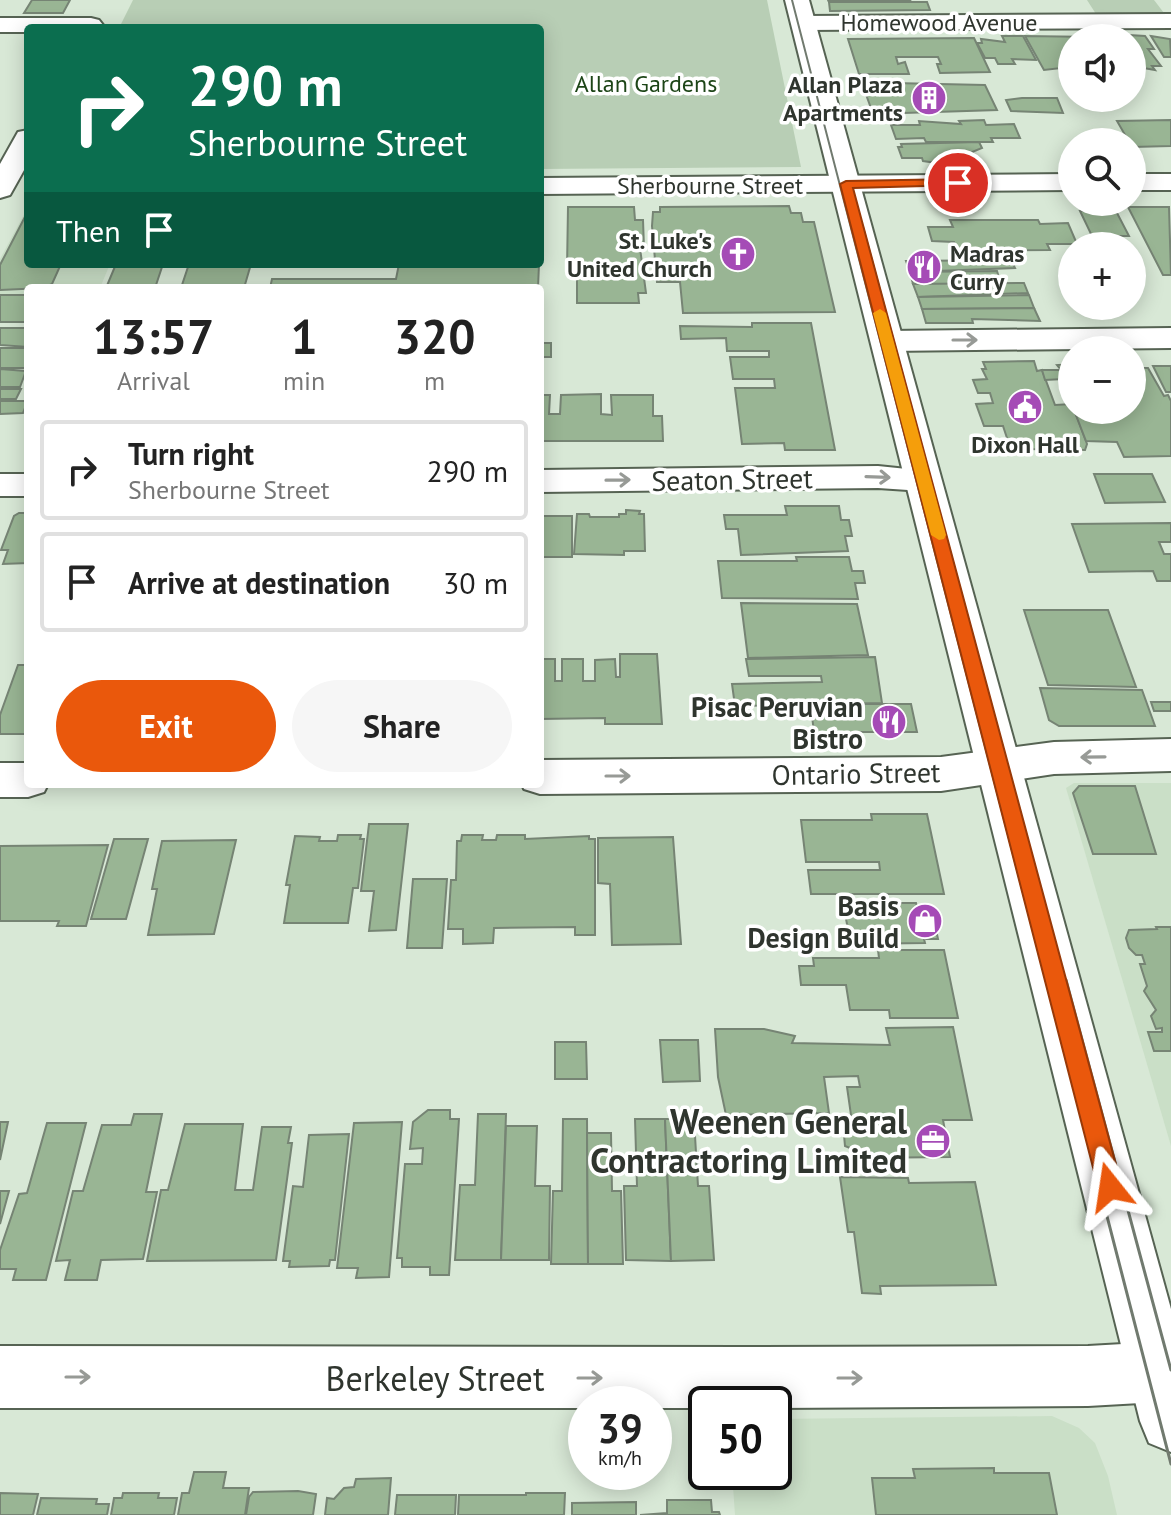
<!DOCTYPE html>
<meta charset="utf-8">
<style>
:root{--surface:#fff;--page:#f6f6f6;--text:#222;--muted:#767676;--line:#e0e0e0;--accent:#ea580c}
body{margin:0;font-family:"PT Sans",sans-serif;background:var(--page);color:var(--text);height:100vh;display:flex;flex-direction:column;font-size:30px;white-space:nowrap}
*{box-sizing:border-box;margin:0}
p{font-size:26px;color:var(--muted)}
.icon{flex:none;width:44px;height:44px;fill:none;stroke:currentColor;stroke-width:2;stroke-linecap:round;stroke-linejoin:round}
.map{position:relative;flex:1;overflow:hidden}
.side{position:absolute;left:24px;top:284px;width:520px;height:504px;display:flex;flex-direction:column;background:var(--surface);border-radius:8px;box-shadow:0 4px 20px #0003}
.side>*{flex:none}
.guide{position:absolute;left:24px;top:24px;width:520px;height:244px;border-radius:8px;box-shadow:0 4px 20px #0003;background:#0b6e4f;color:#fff;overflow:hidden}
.fabs{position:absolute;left:1058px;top:24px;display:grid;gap:16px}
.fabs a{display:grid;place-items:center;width:88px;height:88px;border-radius:50%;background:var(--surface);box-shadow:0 4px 20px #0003;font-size:40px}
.speed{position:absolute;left:568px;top:1386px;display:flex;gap:16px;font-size:40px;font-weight:700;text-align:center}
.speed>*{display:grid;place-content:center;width:104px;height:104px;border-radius:50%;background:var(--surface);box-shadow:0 4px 20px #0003;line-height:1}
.speed small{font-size:20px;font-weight:400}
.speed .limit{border:4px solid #111;border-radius:12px;background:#fff;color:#111}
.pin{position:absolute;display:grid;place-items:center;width:68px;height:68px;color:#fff;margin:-34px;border:4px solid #fff;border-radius:50%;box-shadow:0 2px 8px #0007}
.me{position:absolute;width:88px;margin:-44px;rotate:345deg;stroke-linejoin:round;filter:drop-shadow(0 0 6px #0008)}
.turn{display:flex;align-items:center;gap:28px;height:168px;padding:0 32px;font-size:36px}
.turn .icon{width:104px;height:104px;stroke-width:2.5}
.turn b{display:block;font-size:56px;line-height:68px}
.then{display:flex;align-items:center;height:76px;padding:0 32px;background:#0003;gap:16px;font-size:30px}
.eta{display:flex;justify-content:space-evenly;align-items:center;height:136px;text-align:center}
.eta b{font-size:48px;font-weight:700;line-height:56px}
.primary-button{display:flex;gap:16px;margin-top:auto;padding:16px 32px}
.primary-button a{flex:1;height:92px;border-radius:48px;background:var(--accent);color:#fff;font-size:32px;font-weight:700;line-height:92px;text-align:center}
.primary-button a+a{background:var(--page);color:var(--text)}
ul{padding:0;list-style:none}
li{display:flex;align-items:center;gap:24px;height:100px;margin:0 16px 12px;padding:0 16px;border:4px solid var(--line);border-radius:8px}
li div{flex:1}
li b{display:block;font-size:30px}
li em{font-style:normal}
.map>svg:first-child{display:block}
</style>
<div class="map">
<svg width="1171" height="1515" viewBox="0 0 1171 1515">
<rect width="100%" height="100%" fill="#d8e8d6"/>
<g fill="#cadfc7">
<polygon points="28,207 28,264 110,264 100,288 28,288 28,295 0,295 0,259"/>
<polygon points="1074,783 1171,783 1171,1146 1066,788"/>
<polygon points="1052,1416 1079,1428 1095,1443 1108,1476 1117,1515 735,1515 732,1472 774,1472 774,1419"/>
</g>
<g fill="#b8ceb5">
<polygon points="133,0 767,0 801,167 540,169 540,28 119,28"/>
<polygon points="1087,0 1154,0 1164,13 1096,14"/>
</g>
<g fill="#99b594" stroke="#768474" stroke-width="2">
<polygon points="32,0 70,0 63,13 24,13"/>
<polygon points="828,0 910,0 911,2 829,2"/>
<polygon points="829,2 927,2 930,10 830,11"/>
<polygon points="1112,34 1145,36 1154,49 1148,49 1161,66 1152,66 1155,70 1132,66 1132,38 1072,38 1072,70 1070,67 1044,70 1025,36 1097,37 1114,36"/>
<polygon points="1002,36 1023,36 1036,60 1012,59 1015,64 998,64 995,58 985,58 977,43 982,43 981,39 1005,42"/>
<polygon points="1151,36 1170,39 1171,57 1164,57"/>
<polygon points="974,38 990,72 940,73 937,64 941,64 938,57 896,57 898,64 905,62 909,74 859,74 848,39"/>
<polygon points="893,83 985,85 997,110 904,113 903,111 872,111 863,86"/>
<polygon points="1022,98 1057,98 1063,113 1011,111 1006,100"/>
<polygon points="984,120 986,125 1014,124 1020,138 991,138 993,142 926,142 924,138 896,139 891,125 920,125 919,121 961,124 959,121"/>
<polygon points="1171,120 1171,146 1132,147 1117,121"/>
<polygon points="979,142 982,148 972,152 976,164 944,164 923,161 922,158 902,158 898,147 902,147 901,144"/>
<polygon points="789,206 791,213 801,213 803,222 814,222 835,312 683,313 680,282 657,282 652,226 653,212 660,212 660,207"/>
<polygon points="568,207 634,207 635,220 643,220 644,248 640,248 646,293 638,293 639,303 577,303 577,269 567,269"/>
<polygon points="1128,207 1169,207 1171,275 1163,275"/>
<polygon points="28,211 28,264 61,264 52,284 44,288 0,290 0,265"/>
<polygon points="1080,211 1116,211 1129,236 1092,236"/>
<polygon points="950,220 1038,220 1040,224 1068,223 1077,244 1047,244 1050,250 957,251 954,242 932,241 928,227 953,227"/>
<polygon points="1011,260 1015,268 910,272 906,261"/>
<polygon points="116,264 163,264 155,288 106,288"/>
<polygon points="189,264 251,264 244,288 181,288"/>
<polygon points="399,264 539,264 538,288 270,288 272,279 396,279"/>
<polygon points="997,271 1000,281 959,281 960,284 913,284 910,272"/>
<polygon points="1024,283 1028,293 918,297 913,284"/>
<polygon points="0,295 28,295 25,322 0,322"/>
<polygon points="1029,295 1034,308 922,309 918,297"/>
<polygon points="1034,308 1040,321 972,319 973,323 926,323 922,309"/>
<polygon points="752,323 811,323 835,450 785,450 784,443 742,444 735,388 775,388 774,379 733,379 730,357 769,357 769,351 727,351 726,338 681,339 680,326 752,327"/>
<polygon points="0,328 28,328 28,347 0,345"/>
<rect x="540" y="343" width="11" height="14"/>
<rect x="0" y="348" width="28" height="20"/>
<polygon points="1034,361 1037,371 1042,370 1055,405 1072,404 1087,444 1085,450 1024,449 1021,441 1008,441 1003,426 984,426 976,404 993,403 990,393 978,393 973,380 987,379 982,369 986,369 983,362"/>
<polygon points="1072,364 1072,404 1068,404 1064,379 1045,380 1042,370 1061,370 1057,365"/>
<polygon points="1153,366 1171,366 1171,392 1166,392"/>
<polygon points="1132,368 1148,368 1164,396 1168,395 1171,401 1171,456 1124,457 1117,442 1086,441 1074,410 1132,410"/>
<polygon points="0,369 26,371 20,387 0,387"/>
<polygon points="0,389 21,389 16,399 0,399"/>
<polygon points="601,394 601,414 612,415 611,395 653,395 653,416 662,416 663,441 540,441 540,395 550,395 549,414 560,414 561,395"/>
<polygon points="0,401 28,401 23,413 0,414"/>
<polygon points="1094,474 1152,474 1165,502 1105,503"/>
<polygon points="785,506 839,506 841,520 849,520 852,536 845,536 848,551 741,555 738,529 726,529 724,515 787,515"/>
<polygon points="626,510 640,511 639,514 644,514 645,551 624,551 624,555 574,554 577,514 589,514 590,517 619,517 619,514 626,514"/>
<polygon points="19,513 28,513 28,563 3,564 8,550 1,550 14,516"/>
<polygon points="541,516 572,516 572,557 540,557"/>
<polygon points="1171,523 1171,542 1159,542 1164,554 1171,554 1171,581 1157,581 1153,571 1089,572 1072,524"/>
<polygon points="796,557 849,557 852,571 863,571 865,583 855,583 858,599 722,598 718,561 797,561"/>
<polygon points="741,603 857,604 868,655 748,658"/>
<polygon points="1024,610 1108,610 1136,687 1048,685"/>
<polygon points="620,654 657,654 662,724 605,724 605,718 540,719 540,659 555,659 555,681 562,681 562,659 583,659 583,681 595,681 595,660 615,659 616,677 620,677"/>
<polygon points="875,657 882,703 735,706 732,684 822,682 821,676 749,676 746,659"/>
<polygon points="18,665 28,665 28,734 0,734 0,715"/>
<polygon points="1040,688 1142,690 1155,726 1059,726 1049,720"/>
<polygon points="1151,702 1171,702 1171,711 1154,711"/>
<polygon points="858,704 911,704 917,732 814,732 811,708 859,709"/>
<polygon points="1079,786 1135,786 1156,854 1093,854 1073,793"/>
<polygon points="871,814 927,814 944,894 811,894 808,870 880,870 879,862 806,862 801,820 872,820"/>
<polygon points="369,824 408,824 396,930 369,931 374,891 361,891"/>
<polygon points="338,835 361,835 360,839 364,839 358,888 353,888 348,923 284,923 290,885 286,885 295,836 320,837 319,841 337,841"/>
<polygon points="462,835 483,835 482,840 496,840 497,835 525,835 525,839 589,836 589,839 595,839 595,935 575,935 575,927 494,928 493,943 463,944 463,929 448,929 451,880 456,880 457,841 461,841"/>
<polygon points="673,837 681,944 612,945 610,884 598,883 598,838"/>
<polygon points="114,839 148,839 126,919 91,919"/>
<polygon points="236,840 214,934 148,935 157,889 152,889 162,841"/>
<polygon points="108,845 86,926 57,926 59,921 0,921 0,846"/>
<polygon points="413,879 447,879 442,948 407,948"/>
<polygon points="889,903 916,903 917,907 931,907 938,939 924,939 925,943 851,944 845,914 891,913"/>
<polygon points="1156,927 1171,927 1171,1051 1154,1051 1148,1032 1162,1032 1162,1028 1156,1029 1151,1016 1156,1010 1144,991 1147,986 1140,964 1145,964 1142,955 1136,955 1129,948 1126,938 1129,930 1157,929"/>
<polygon points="878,950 944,950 958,1018 890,1018 889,1010 850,1010 846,985 801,985 799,966 814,966 813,958 879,958"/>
<polygon points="953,1027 972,1120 943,1120 950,1157 856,1158 855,1150 845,1146 844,1135 853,1129 847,1087 860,1087 858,1076 824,1077 829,1113 726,1115 718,1077 715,1029 764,1029 795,1036 792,1043 890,1045 886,1028"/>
<polygon points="660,1040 698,1040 700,1081 663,1082"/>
<polygon points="555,1042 586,1042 587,1079 555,1079"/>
<polygon points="428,1110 450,1110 450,1119 459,1119 449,1275 430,1275 430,1267 402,1267 402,1258 397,1258 405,1164 422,1164 423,1148 410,1149 413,1122"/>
<polygon points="134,1114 162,1114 146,1192 157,1192 143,1259 101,1260 97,1280 65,1280 70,1260 56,1261 73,1191 83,1191 102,1125 131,1125"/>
<polygon points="478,1114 506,1114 501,1260 455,1260 460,1185 475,1185"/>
<polygon points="563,1119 587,1119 588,1264 551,1264 553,1191 562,1191"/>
<polygon points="635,1119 665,1119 671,1261 626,1260 624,1186 637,1186"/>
<polygon points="665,1119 694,1119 698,1186 709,1186 714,1260 671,1261"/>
<polygon points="0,1122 8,1122 0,1160"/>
<polygon points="402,1122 389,1277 356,1278 358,1268 337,1268 354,1123"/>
<polygon points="47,1123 86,1123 46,1280 13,1280 16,1269 0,1269 0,1250 19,1194 27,1193"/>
<polygon points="185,1124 243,1124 235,1190 253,1190 262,1127 291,1127 288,1143 292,1143 276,1260 147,1261 161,1190 168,1190"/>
<polygon points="506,1126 537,1126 535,1186 550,1186 549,1260 501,1260"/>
<polygon points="587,1133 611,1133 612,1191 621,1191 623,1264 588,1264"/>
<polygon points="349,1134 335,1260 330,1260 329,1266 289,1267 290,1261 283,1261 293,1186 303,1187 309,1135"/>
<polygon points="840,1177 908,1178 909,1183 975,1182 996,1285 880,1286 881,1294 862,1293 854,1232 848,1232"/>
<polygon points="0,1191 9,1191 0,1224"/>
<polygon points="994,1468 994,1473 1049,1473 1057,1515 876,1515 872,1478 915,1478 913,1469"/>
<polygon points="194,1472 226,1472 223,1488 249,1488 245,1515 178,1515 182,1493 189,1493"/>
<polygon points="391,1478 388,1515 325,1515 327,1498 334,1499 344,1488 354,1487 356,1479"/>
<polygon points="298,1491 316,1494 313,1515 246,1515 249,1497 253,1492"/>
<polygon points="0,1493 38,1494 33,1515 0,1515"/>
<polygon points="123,1493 159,1493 158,1498 177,1498 174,1515 111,1515 114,1498 122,1498"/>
<polygon points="526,1493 565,1493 564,1515 458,1515 459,1495 526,1495"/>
<polygon points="397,1495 456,1495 455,1515 395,1515"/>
<polygon points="41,1498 97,1499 96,1504 109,1504 107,1515 37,1515"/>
<polygon points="667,1500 711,1500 712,1512 719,1512 720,1515 640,1515 667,1513"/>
<polygon points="636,1502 636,1515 572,1515 572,1503"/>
</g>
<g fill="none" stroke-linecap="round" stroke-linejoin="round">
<defs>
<g id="minor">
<polygon points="1171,14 1171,28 803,30 795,28 791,23 795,18 803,16"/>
<polygon points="0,18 91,18 99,20 103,25 101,28 28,28 28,32 0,32"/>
<polygon points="28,130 28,163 10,195 0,198 0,164 18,132"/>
<polygon points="1072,174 1072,190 540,194 540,178"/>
<rect x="1132" y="174" width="39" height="16"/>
<polygon points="1171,328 1171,348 887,351 875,348 871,341 875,334 887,331"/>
<polygon points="878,466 936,472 941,480 936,488 923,491 878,488 540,492 540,470"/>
<rect x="0" y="474" width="28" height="22"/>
<polygon points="1171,739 1171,771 1054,774 941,791 540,794 524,789 522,784 540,784 540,760 941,757 1054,742"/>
<polygon points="0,763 28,763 28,784 48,784 44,792 28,797 0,797"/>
<polygon points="1158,1342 1171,1347 1171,1397 1158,1402 1088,1406 774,1408 774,1404 706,1404 706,1408 654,1408 654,1404 586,1404 586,1408 0,1408 0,1346 746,1347 1088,1346"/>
</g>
<polygon id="major" points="785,0 809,0 1171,1309 1171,1452 1149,1443 1140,1421"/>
</defs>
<use href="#minor" stroke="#566353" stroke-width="4"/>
<use href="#major" stroke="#566353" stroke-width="4"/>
<use href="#minor" fill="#fff" fill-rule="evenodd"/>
<use href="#major" fill="#fff" fill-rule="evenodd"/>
<g stroke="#717a6f" stroke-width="2">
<polyline points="792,0 1046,982"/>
<polyline points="863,227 1066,982"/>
</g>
<g stroke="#717a6f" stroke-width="3">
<polyline points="1046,980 1171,1464"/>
<polyline points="1066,980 1171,1370"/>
</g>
</g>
<defs><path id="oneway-shaft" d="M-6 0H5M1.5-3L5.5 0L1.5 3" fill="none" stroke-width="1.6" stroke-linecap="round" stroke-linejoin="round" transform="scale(2)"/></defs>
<g stroke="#979a96">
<use href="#oneway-shaft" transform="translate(965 340)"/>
<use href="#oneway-shaft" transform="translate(878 477) rotate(2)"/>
<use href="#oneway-shaft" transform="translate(618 480) rotate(-1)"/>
<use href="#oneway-shaft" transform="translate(1093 757) rotate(179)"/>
<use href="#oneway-shaft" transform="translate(618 776)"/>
<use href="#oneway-shaft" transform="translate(78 1377)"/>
<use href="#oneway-shaft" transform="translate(590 1378)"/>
<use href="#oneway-shaft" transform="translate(850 1378)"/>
</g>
<polygon fill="#ea580c" stroke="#983908" stroke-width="2" points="958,179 964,183 962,185 853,188 1122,1187 1118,1195 1110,1198 1102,1195 1098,1187 840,184 846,181"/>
<polygon fill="#f59e0b" points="880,309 886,313 946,535 944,539 939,540 931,535 873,313"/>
<defs>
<symbol id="building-disc" viewBox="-11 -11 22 22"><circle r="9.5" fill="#a54bb6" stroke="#fff"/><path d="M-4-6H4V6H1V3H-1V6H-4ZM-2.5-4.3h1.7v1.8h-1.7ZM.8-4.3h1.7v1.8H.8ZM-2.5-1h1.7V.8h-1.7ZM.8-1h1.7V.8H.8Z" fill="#fff"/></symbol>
<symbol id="church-disc" viewBox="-11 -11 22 22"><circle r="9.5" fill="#a54bb6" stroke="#fff"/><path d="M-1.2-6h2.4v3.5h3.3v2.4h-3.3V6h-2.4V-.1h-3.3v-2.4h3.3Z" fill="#fff"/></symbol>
<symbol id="restaurant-disc" viewBox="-11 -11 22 22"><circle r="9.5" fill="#a54bb6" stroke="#fff"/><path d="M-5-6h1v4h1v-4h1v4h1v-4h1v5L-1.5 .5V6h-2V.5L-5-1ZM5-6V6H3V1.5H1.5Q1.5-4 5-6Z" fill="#fff"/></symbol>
<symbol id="civic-disc" viewBox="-11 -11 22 22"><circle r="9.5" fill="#a54bb6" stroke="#fff"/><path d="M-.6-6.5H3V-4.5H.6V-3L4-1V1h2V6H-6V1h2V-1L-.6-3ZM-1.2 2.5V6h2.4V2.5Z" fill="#fff"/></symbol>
<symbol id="shop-disc" viewBox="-11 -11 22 22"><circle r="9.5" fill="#a54bb6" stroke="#fff"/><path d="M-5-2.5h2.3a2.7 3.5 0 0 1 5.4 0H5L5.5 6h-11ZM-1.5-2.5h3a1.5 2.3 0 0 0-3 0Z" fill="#fff"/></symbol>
<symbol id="office-disc" viewBox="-11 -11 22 22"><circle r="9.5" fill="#a54bb6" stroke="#fff"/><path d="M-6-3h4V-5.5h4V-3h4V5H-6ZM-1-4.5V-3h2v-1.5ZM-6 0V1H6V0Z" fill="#fff"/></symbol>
</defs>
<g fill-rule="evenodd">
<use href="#building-disc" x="909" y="78" width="40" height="40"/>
<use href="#church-disc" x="718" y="234" width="40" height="40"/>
<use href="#restaurant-disc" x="904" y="247" width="40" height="40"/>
<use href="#civic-disc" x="1005" y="387" width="40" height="40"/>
<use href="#restaurant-disc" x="869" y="702" width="40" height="40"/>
<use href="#shop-disc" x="905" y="901" width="40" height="40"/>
<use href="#office-disc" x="913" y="1121" width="40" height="40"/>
</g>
<g text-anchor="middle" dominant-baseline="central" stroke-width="7" stroke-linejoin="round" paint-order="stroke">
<g font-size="24" fill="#2f352e" stroke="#fff">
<text x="939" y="22">Homewood Avenue</text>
<text x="710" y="185">Sherbourne Street</text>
</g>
<g font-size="24" fill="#1d4517" stroke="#fff">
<text x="646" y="83">Allan Gardens</text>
</g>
<g font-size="24" font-weight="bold" fill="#2f352e" stroke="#fff" text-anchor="end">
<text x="903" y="84">Allan Plaza<tspan x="903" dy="28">Apartments</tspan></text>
<text x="712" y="240">St. Luke's<tspan x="712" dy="28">United Church</tspan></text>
<text x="950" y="253" text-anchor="start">Madras<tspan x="950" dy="28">Curry</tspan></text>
<text x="1025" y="444" text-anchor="middle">Dixon Hall</text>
</g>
<g font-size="28" fill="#2f352e" stroke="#fff">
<text transform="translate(732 479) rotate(-1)">Seaton Street</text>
<text transform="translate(856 773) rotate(-1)">Ontario Street</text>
</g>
<g font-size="28" font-weight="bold" fill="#2f352e" stroke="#fff" text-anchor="end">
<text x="863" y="706">Pisac Peruvian<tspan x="863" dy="32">Bistro</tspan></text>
<text x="899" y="905">Basis<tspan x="899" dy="32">Design Build</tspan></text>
</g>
<g font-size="34" font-weight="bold" fill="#2f352e" stroke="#fff" text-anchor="end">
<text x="907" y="1121">Weenen General<tspan x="907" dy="39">Contractoring Limited</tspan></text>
</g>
<g font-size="34" fill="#2f352e" stroke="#fff">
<text x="435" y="1378">Berkeley Street</text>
</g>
</g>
</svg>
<div class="fabs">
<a><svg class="icon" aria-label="sound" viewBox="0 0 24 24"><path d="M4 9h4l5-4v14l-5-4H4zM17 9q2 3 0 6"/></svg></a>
<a><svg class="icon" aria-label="search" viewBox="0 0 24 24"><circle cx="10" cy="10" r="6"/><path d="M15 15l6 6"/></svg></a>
<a>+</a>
<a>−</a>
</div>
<div class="speed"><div>39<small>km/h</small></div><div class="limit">50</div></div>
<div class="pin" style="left:958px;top:183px;background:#d93025"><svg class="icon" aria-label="arrive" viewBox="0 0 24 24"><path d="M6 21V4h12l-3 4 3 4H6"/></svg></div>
<svg class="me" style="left:1110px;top:1187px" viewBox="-20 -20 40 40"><path d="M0-17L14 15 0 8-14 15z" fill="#ea580c" stroke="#fff" stroke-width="4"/></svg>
<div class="guide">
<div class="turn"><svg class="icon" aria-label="right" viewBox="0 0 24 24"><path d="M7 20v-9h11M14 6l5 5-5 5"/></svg><div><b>290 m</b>Sherbourne Street</div></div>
<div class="then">Then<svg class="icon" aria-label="arrive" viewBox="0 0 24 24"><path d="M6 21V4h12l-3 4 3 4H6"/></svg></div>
</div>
<section class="side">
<div class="eta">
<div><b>13:57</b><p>Arrival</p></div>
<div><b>1</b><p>min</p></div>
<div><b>320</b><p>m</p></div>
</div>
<ul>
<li><svg class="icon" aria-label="right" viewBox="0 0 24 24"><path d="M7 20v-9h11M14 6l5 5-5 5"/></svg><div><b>Turn right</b><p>Sherbourne Street</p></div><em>290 m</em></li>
<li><svg class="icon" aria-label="arrive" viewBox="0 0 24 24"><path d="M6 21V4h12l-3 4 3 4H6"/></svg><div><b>Arrive at destination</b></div><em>30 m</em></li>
</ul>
<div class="primary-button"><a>Exit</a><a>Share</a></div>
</section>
</div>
